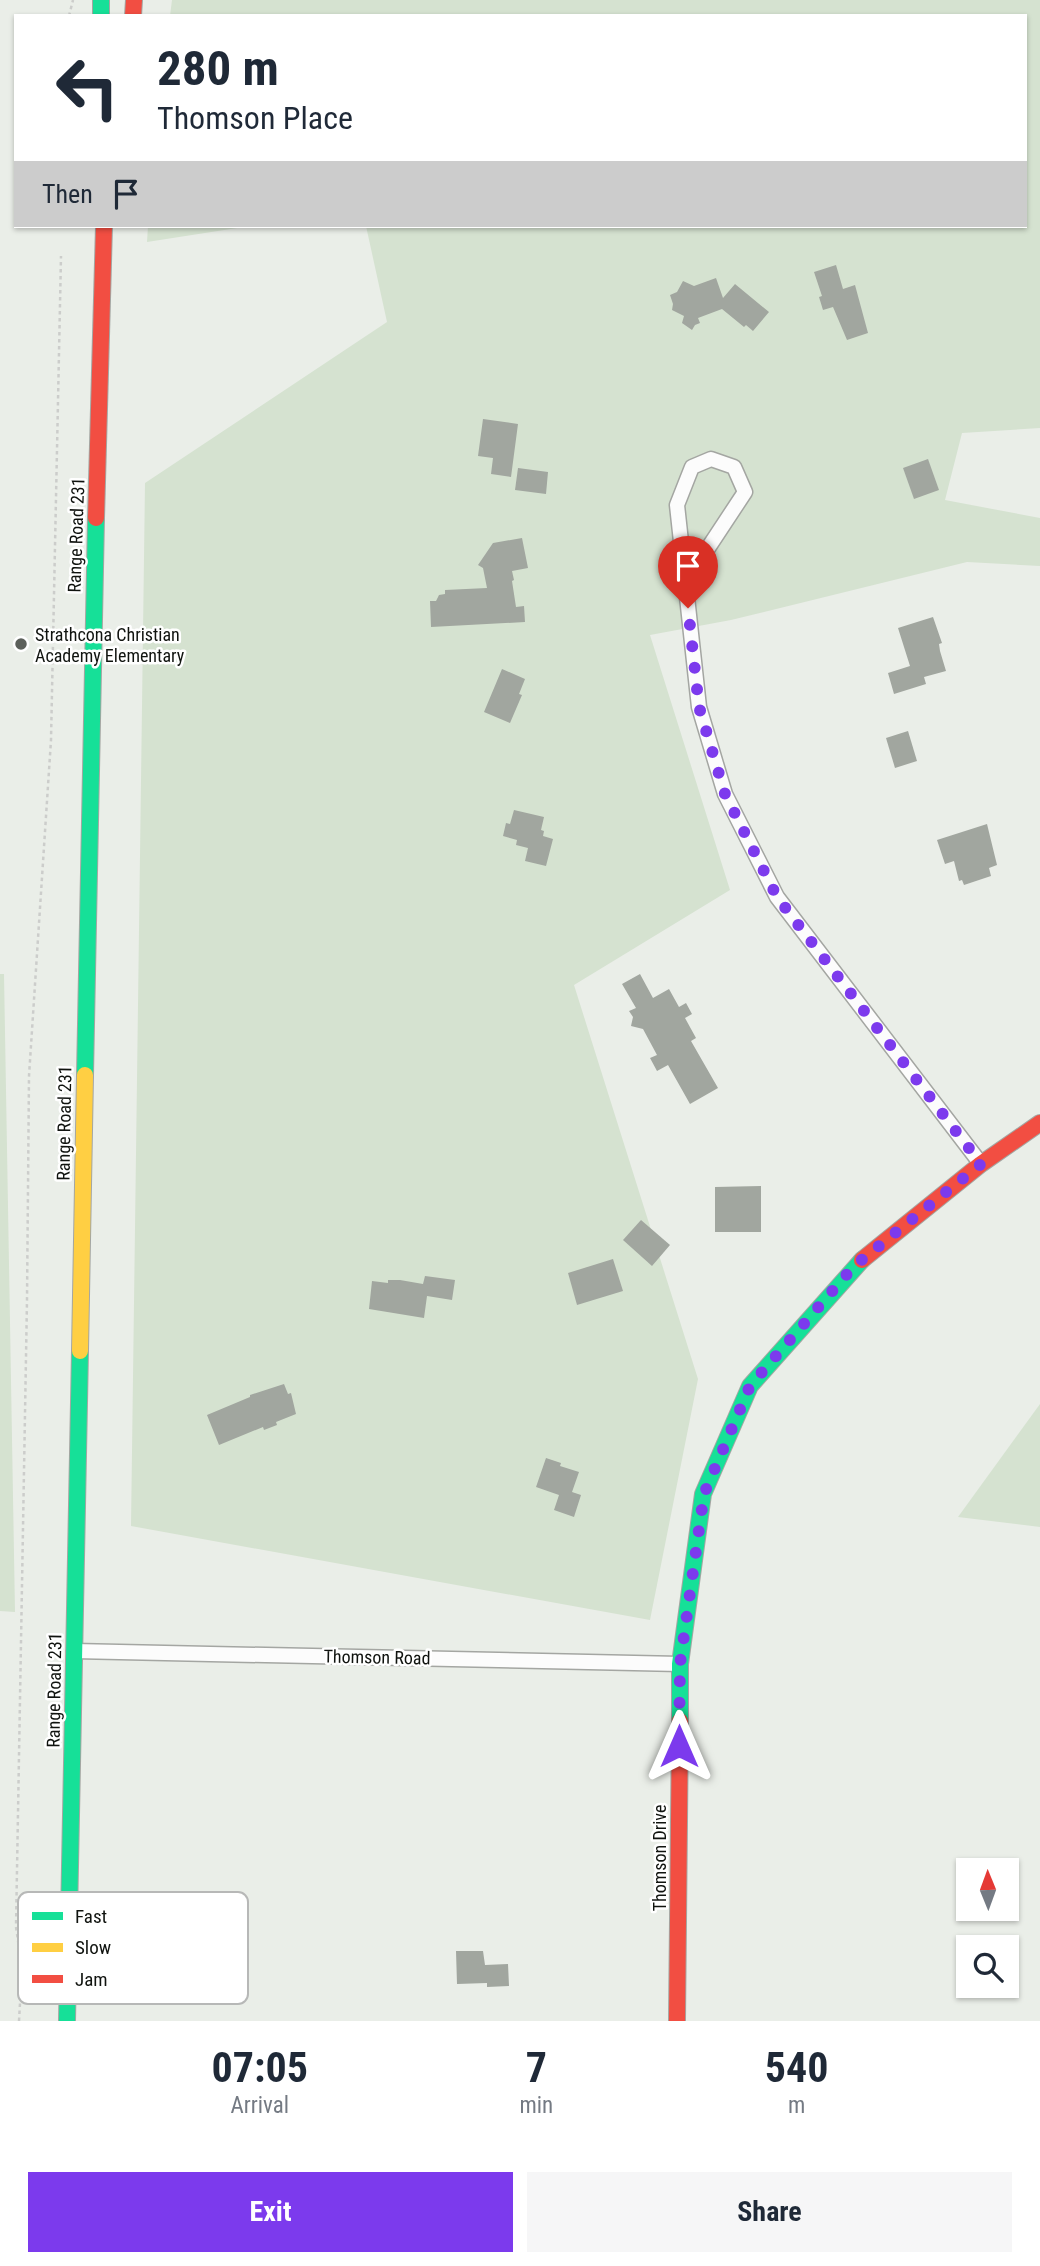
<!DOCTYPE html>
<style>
:root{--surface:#fff;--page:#f6f6f7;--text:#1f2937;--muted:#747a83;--accent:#7c3aed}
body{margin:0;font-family:"Roboto Condensed",sans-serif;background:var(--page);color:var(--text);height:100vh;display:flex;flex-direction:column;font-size:26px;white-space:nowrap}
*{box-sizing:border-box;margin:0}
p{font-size:23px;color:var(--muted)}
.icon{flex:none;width:38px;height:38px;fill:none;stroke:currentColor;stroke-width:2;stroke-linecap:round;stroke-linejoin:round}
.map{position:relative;height:2021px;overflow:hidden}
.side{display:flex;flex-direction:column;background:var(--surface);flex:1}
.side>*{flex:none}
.banner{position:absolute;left:14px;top:14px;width:1013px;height:214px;border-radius:0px;box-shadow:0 2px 5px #0004;background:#fff;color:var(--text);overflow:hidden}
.needle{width:46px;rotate:359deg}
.tools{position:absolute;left:956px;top:1858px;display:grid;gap:14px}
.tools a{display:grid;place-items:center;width:63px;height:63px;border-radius:0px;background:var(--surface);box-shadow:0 2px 5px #0004;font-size:35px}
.pin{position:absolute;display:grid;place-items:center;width:60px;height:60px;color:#fff;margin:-72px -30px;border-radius:50% 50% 50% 0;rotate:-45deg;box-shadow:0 0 7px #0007}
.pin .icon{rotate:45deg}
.me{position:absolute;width:77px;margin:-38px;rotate:0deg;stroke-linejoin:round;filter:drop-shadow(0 0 5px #0008)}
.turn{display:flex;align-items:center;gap:24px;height:147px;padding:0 28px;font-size:32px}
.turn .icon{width:91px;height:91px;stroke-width:2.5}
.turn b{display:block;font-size:49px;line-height:60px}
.then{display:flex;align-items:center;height:66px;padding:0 28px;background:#0003;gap:14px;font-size:26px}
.eta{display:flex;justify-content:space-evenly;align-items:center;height:119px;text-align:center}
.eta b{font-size:42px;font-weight:700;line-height:49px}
.button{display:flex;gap:14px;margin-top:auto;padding:14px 28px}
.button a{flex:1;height:80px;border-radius:0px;background:var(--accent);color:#fff;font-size:28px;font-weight:700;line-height:80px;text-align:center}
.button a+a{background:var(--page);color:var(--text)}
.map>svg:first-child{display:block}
</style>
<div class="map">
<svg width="1040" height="2021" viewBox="0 0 1040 2021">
<rect width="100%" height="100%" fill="#eaeee8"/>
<g fill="#d5e2d0">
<polygon points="172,0 1040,0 1040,428 962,433 945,500 1040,518 1040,566 967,562 731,620 650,635 730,890 574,985 698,1379 650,1620 131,1526 145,483 387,322 366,226 1026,226 1026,16 170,16"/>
<polygon points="148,226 250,226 147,242"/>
<polygon points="0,974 4,974 15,1612 0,1611"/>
<polygon points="1040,1404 1040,1527 958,1517"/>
</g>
<g fill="#a1a69f">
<polygon points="836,265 843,289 855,285 868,333 847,340 833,307 823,310 819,297 822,296 814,272"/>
<polygon points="716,278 723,298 735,284 769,312 753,331 746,325 744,327 722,309 698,318 700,323 695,325 692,330 682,323 684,316 672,310 673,304 670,295 677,292 683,281 694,286"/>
<polygon points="483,419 518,424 511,477 491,474 493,458 478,456"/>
<polygon points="928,459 939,490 914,499 903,468"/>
<polygon points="518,468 548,472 546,494 515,490"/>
<polygon points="522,538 528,568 512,571 514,580 512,581 516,607 524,606 525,622 431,627 430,601 436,601 439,595 445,594 445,590 487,588 483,568 478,565 493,543"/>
<polygon points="933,617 942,643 939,644 940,651 946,671 924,677 926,684 894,694 888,673 910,666 898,628"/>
<polygon points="502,669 525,679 519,694 522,695 510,723 484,712"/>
<polygon points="908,731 917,761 895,768 886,738"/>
<polygon points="514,810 544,817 541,830 544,831 543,836 553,839 546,866 525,861 528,848 516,845 517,840 503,836 506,823 510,824"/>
<polygon points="987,824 997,865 989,868 991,876 964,885 962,880 959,881 954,861 945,864 937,840"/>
<polygon points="640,974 653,998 669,989 679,1007 686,1003 692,1014 685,1018 696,1038 691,1041 718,1088 690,1104 668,1065 657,1071 650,1058 657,1055 643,1029 631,1026 633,1017 629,1011 636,1008 622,984"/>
<polygon points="761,1186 761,1232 715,1232 715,1187"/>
<polygon points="641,1220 670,1245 652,1266 623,1240"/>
<polygon points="613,1259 623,1291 577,1305 568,1273"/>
<polygon points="425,1276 455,1280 452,1300 427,1296 424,1318 369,1309 372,1281 388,1283 388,1280 400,1280 423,1284"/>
<polygon points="284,1384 288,1394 291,1393 296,1414 276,1422 277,1425 264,1430 263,1427 219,1445 207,1415 250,1397 250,1395"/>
<polygon points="546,1458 561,1463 560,1466 579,1472 572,1492 581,1495 574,1517 554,1510 559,1495 536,1487"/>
<polygon points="456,1951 483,1951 485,1965 508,1964 509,1986 487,1987 487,1983 457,1984"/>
</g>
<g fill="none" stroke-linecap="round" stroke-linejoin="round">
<defs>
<g id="street">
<polyline points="685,583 745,492 734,467 711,459 692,467 677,505 699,707 725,794 777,897 981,1164"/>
<polyline points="74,1651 680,1664"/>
</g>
<g id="fast">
<polyline points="101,0 101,16"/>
<polyline points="85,1075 96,518"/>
<polyline points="680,1721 680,1664 703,1494 750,1386 862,1260"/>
<polyline points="67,2021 80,1351"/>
</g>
<polyline id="slow" points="80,1351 85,1075"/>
<g id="jam">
<polyline points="133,16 134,0"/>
<polyline points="96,518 104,226"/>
<polyline points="862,1260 981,1164 1040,1123"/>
<polyline points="677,2021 680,1721"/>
</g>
</defs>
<use href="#street" stroke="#a4a6a2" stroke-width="17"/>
<use href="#fast" stroke="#a4a6a2" stroke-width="18"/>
<use href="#slow" stroke="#a4a6a2" stroke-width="18"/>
<use href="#jam" stroke="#a4a6a2" stroke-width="18"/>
<g stroke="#cccdcb" stroke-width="2.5" stroke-dasharray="3.5 3.5" stroke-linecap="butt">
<polyline points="69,16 73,0"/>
<polyline points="19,2021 22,1968 16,1927 27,1300 29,1076 51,740 61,256"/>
</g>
<use href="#street" stroke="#fcfcfc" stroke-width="14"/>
<use href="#fast" stroke="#16e098" stroke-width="16"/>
<use href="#slow" stroke="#ffcf43" stroke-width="16"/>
<use href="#jam" stroke="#f24e42" stroke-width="16"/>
</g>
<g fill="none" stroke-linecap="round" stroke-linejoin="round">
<polyline stroke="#7c3aed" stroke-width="12" stroke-dasharray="0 21.6" points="679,1746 680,1664 704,1494 750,1386 854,1266 981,1164 777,897 725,794 699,707 688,608"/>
</g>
<circle fill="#5c605b" stroke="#fff" stroke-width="2.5" cx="21" cy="644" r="7"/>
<g text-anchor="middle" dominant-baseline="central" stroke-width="5" stroke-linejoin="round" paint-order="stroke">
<g font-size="18" fill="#10130f" stroke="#fff">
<text transform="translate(76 535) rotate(-88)">Range Road 231</text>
<text transform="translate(64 1123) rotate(-89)">Range Road 231</text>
<text transform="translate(377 1657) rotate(1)">Thomson Road</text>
<text transform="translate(54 1690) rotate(-89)">Range Road 231</text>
<text transform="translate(659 1858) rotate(-90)">Thomson Drive</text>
</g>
<g font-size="18" fill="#10130f" stroke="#fff" text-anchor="start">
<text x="35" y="634">Strathcona Christian<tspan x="35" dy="21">Academy Elementary</tspan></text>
</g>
</g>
<rect x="18" y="1892" width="230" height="112" rx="10" fill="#fff" stroke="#b7b8b7" stroke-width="2"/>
<rect x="32" y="1912" width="31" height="8" fill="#16e098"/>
<rect x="32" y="1943" width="31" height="9" fill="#ffcf43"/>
<rect x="32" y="1975" width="31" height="8" fill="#f24e42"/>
<g font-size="19" fill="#10130f">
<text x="75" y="1923">Fast</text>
<text x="75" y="1954">Slow</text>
<text x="75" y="1986">Jam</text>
</g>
</svg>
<div class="tools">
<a><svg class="needle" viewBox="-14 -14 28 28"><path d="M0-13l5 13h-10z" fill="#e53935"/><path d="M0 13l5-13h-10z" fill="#747a83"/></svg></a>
<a><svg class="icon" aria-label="search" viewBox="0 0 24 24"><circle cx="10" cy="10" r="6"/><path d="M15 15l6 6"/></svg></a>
</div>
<div class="pin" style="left:688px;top:608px;background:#d93025"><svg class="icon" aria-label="arrive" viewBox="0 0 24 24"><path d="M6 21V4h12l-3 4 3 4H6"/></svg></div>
<svg class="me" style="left:679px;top:1746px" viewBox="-20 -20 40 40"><path d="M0-17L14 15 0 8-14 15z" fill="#7c3aed" stroke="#fff" stroke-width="4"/></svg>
<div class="banner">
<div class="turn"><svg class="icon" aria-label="left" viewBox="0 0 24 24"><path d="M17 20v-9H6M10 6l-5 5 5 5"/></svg><div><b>280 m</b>Thomson Place</div></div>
<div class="then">Then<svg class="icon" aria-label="arrive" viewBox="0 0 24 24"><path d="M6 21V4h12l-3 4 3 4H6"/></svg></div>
</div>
</div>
<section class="side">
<div class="eta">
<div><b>07:05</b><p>Arrival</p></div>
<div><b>7</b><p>min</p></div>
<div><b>540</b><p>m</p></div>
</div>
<div class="button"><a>Exit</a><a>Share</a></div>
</section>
